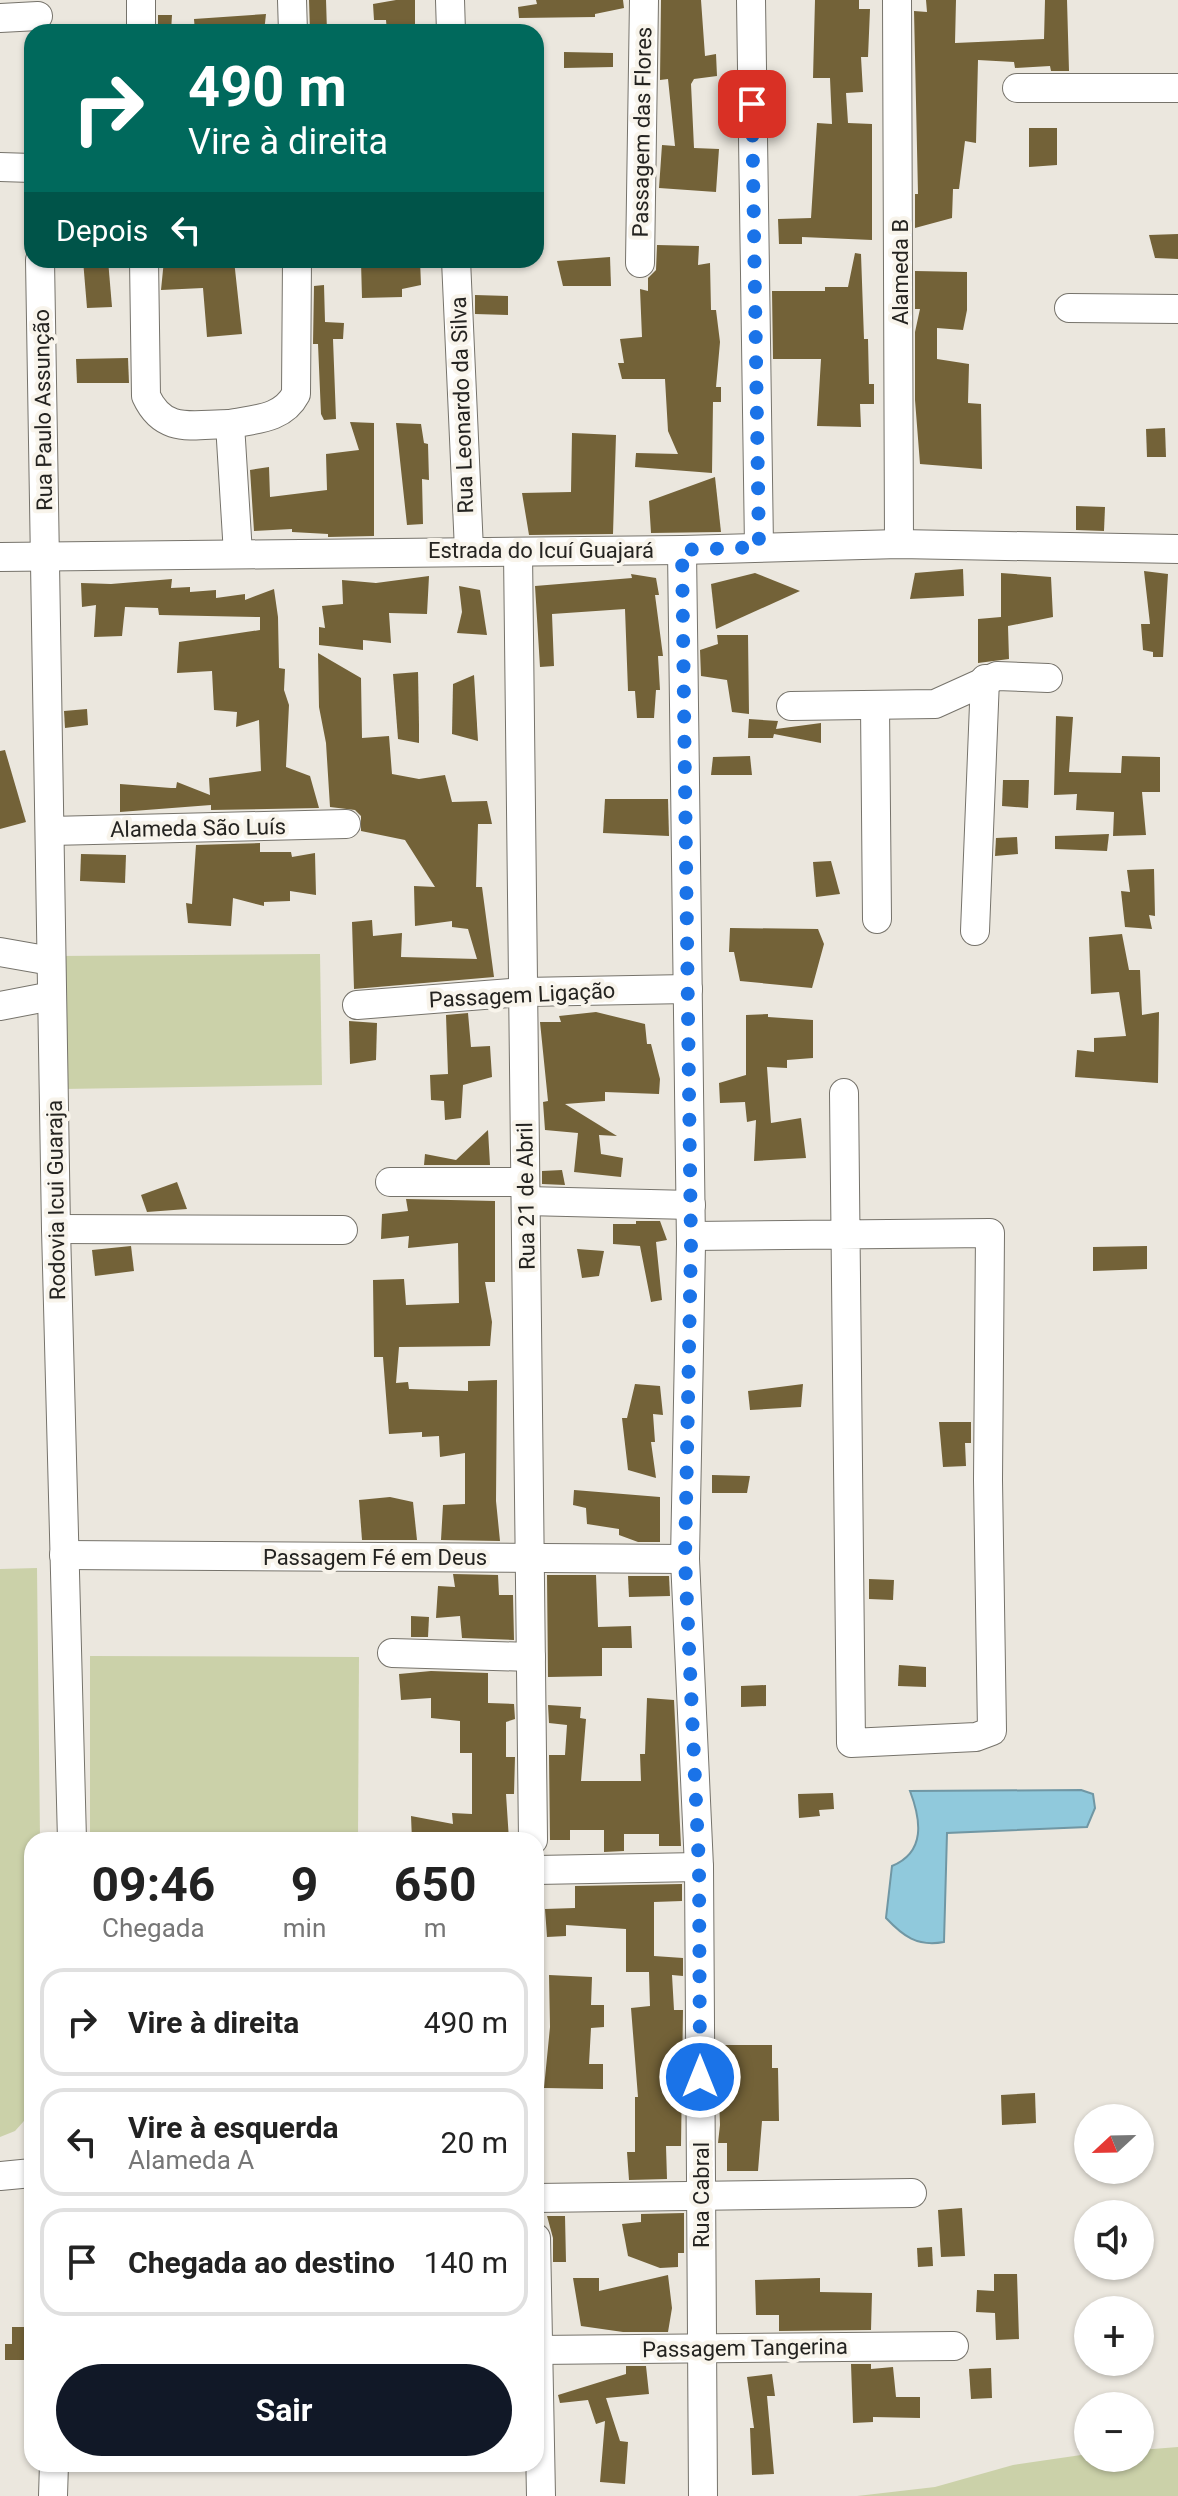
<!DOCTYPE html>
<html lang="pt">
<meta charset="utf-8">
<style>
:root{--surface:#fff;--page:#f2f2f2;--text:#222;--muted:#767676;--line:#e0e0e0;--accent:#111827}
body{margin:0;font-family:Roboto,sans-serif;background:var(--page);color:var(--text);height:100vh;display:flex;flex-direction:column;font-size:30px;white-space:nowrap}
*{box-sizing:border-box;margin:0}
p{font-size:26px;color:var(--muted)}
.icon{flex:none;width:44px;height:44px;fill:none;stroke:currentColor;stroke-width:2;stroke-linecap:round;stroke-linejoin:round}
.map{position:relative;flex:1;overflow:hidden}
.panel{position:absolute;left:24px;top:1832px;width:520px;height:640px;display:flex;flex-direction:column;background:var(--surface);border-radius:24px;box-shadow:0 2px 6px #0004}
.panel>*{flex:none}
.banner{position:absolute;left:24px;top:24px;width:520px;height:244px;border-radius:24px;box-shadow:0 2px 6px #0004;background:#00695c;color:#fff;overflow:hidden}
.needle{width:52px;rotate:248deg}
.tools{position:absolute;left:1074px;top:2104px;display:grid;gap:16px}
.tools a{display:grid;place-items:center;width:80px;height:80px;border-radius:50%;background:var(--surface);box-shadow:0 2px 6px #0004;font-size:40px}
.pin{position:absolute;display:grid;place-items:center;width:68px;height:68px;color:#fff;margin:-34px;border-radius:16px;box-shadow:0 4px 12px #0006}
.me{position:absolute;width:88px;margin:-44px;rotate:0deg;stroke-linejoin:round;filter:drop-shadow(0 0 6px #0008)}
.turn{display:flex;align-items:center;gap:28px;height:168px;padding:0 32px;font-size:36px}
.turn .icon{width:104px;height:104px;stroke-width:2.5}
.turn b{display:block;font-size:56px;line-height:68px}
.then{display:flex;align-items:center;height:76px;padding:0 32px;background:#0003;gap:16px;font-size:30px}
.eta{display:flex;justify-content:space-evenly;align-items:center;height:136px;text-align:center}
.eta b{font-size:48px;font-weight:700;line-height:56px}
.cta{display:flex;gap:16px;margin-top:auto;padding:16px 32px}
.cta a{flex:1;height:92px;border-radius:48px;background:var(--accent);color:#fff;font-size:32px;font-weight:700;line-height:92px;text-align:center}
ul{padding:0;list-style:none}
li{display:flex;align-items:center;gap:24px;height:108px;margin:0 16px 12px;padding:0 16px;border:4px solid var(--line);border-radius:24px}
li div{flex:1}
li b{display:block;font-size:30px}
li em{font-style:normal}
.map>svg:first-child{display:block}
</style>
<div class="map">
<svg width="1178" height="2496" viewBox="0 0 1178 2496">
<rect width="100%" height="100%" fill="#ebe7de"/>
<g fill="#cbd1a9">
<polygon points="320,954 322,1085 62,1089 58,956"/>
<polygon points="37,1568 40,1840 32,1840 32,2112 15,2131 0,2137 0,1569"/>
<polygon points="90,1656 359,1657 358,1840 90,1840"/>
<polygon points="1178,2447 1178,2496 857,2496 935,2487 1013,2465 1088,2454 1088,2458 1140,2458 1140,2450"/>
</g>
<path fill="#90c9dc" stroke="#7097a4" stroke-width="2" d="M1081 1790 1093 1794 1095 1808 1087 1827 947 1833 944 1942C917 1947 903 1936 886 1918L892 1866C926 1852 921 1820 910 1791Z"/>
<g fill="#736238">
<polygon points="309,0 326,0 327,32 310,32"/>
<polygon points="396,0 415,0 415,32 387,32 386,20 374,20 373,4"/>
<polygon points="536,0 623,0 624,8 595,14 595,17 519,18 518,7 537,4"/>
<polygon points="661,0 701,0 705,56 716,54 717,76 694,79 691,84 694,148 719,149 716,192 659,188 662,145 675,146 668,79 660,80"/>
<polygon points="815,0 859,0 859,9 870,9 868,57 861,57 863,92 846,93 848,123 872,124 872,240 802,237 802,244 779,244 778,219 811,218 817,123 832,124 830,78 813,78"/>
<polygon points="926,0 956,0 955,43 1044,39 1045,0 1067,0 1069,71 1051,71 1050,66 1015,68 1014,62 978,60 976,143 965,141 959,189 953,189 952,218 915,228 915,194 918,194 914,11 927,12"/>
<polygon points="266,14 264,32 195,32 194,19"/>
<polygon points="158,15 172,15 171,32 158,32"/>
<polygon points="564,52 613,53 613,67 564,68"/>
<polygon points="1029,128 1057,128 1057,165 1029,167"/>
<polygon points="1178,234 1178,259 1155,258 1149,235"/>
<polygon points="657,245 699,246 698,265 710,263 711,310 716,310 720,342 716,387 721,387 721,402 713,402 712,473 635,467 636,453 678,454 668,431 665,379 622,379 618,363 624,363 620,339 642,337 640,289 648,291 648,278 656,270"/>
<polygon points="855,253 861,254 864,339 868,339 869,384 874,384 874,404 860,404 861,427 817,426 821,359 773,359 772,291 825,291 825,287 848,287"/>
<polygon points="610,257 611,286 563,286 557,261"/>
<polygon points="83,260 108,260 112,307 87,308"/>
<polygon points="164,260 234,260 242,334 207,337 203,288 161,290"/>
<polygon points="420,260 421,285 402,289 402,297 362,298 361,262"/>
<polygon points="915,271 967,272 967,310 963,330 937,328 937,359 969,364 968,403 981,404 982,469 920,464 915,400 915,332 920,309 915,309"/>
<polygon points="324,285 325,322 344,323 343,339 333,339 336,419 324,420 321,414 318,344 313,344 314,286"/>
<polygon points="475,295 508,296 508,315 475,314"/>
<polygon points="128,358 129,383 77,383 76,359"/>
<polygon points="350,422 374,423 374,536 328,537 328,534 292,532 292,529 254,531 250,470 269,467 270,497 327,490 326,454 359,450"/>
<polygon points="396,423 421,424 424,443 428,444 429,480 422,479 423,524 407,525"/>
<polygon points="1165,428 1166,457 1147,457 1146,429"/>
<polygon points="572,433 616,435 613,534 529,535 522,493 571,492"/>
<polygon points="715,477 721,532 651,533 649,501"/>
<polygon points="1076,506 1105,507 1104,531 1076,530"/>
<polygon points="963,569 964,596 910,599 915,573"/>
<polygon points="1144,571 1168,574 1163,657 1153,657 1153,652 1143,650 1141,624 1150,624"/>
<polygon points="755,573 800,591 716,629 711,584"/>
<polygon points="1001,573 1051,577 1053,617 1008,626 1009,659 978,663 978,619 1001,617"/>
<polygon points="631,574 656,578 659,595 655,595 663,656 658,656 660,690 656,690 654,718 637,718 635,691 628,691 625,609 552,614 554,666 540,667 535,586 632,578"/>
<polygon points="429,576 427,614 389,613 391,643 363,640 363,650 319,645 319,627 325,628 322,606 343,604 342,580 376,583"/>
<polygon points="172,579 171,588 190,587 190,592 216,590 216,598 245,594 245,600 274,589 278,617 279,668 285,669 284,690 289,705 286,767 310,776 319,808 211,810 211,805 120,812 120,784 171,788 176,788 177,782 210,795 209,778 261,771 259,720 236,727 237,712 214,710 212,671 177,673 179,642 260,630 260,617 159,615 158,608 125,607 122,636 94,637 96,605 82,607 81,583 111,584"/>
<polygon points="459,586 480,590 487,635 457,633 462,612"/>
<polygon points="717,635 748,635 749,714 732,712 727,680 701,676 700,650 718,644"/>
<polygon points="318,653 361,678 362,738 389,736 392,774 419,779 445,775 452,802 487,801 492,824 478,824 476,887 482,887 494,977 354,989 352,922 372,920 373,936 402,933 401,957 477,959 468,929 452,927 452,921 415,926 414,886 435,887 405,840 361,831 361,816 355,810 330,807 326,743 319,707"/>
<polygon points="418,672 419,725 419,743 398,739 393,674"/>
<polygon points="474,675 478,741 452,734 453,684"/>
<polygon points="87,709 88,725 65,728 64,711"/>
<polygon points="1056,716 1073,717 1069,772 1121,773 1122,756 1160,757 1160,792 1142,792 1146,835 1113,836 1114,812 1076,810 1077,794 1054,795"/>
<polygon points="749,719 778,721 776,729 821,723 821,743 774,734 773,738 748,738"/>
<polygon points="5,750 26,822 0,829 0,751"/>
<polygon points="750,756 752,775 711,775 713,757"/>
<polygon points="1003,780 1029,780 1028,808 1002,806"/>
<polygon points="605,799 668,799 669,836 603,833"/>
<polygon points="1109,834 1107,851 1055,849 1055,836"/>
<polygon points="1017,837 1018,854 995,856 996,838"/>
<polygon points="260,843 260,852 291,852 292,857 315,853 316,895 290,891 290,901 264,902 264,906 233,898 231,926 188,923 186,903 192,904 196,845"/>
<polygon points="81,854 126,855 125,883 80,881"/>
<polygon points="831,861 840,894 816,897 813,862"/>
<polygon points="1154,869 1155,916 1149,915 1152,929 1125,927 1121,891 1130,892 1127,870"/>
<polygon points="730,928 818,929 824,944 812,988 740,981 734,952 729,952"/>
<polygon points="1122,934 1129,970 1140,970 1142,1015 1159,1012 1158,1083 1075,1077 1077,1050 1094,1052 1094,1038 1126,1036 1119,992 1091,994 1089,937"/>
<polygon points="596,1012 645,1024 647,1044 651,1044 660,1079 659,1094 605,1092 605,1101 565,1104 617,1136 599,1135 601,1154 623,1158 621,1177 574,1172 578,1133 545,1130 543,1102 548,1101 540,1022 561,1022 559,1016"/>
<polygon points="468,1013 471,1047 490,1046 492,1077 463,1085 461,1118 445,1120 444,1101 431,1100 430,1075 448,1074 446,1015"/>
<polygon points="768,1014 768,1017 813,1020 813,1058 787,1060 787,1068 767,1067 771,1123 801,1118 806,1158 754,1161 756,1120 747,1122 745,1102 720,1103 719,1083 746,1075 746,1015"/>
<polygon points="349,1021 377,1023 376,1060 350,1064"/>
<polygon points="488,1130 490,1165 424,1165 425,1154 456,1160"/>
<polygon points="562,1170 565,1185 542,1184 542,1171"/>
<polygon points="177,1182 187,1209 147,1212 141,1195"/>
<polygon points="406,1199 495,1201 495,1282 485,1282 492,1322 490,1346 399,1347 396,1383 408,1382 409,1389 468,1391 468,1381 497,1380 496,1501 500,1541 441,1540 443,1505 465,1504 465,1453 440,1457 439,1436 422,1437 422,1432 389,1434 383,1357 374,1357 373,1280 404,1279 406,1305 459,1303 458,1243 408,1248 409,1236 381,1239 382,1214 408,1211"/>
<polygon points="636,1221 660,1221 667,1240 656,1242 662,1300 651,1302 640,1246 613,1244 613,1224 636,1224"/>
<polygon points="131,1246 134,1271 95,1276 92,1250"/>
<polygon points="1147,1246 1147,1269 1093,1271 1093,1247"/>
<polygon points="577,1249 604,1251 599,1276 582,1278"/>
<polygon points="635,1384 660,1386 663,1415 653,1414 655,1442 651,1442 656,1478 628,1470 622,1418 627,1418"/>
<polygon points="803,1384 801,1407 750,1410 748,1391"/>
<polygon points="939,1422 971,1422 971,1443 965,1443 966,1466 943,1467"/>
<polygon points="712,1475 750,1476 747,1493 712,1493"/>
<polygon points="574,1490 660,1497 660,1542 638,1542 619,1535 619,1529 587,1524 586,1508 573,1505"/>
<polygon points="390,1497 413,1502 417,1540 362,1540 359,1500"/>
<polygon points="453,1574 498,1575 499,1595 513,1595 514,1640 462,1638 460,1616 436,1618 438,1586 455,1587"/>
<polygon points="547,1575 596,1575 598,1627 631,1626 632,1648 602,1648 602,1676 548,1677"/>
<polygon points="628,1576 669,1576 670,1596 629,1597"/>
<polygon points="869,1579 894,1580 893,1600 869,1599"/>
<polygon points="411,1616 429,1617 428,1637 411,1637"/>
<polygon points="899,1665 926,1667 926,1687 898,1686"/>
<polygon points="431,1671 488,1673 488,1703 514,1704 515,1719 506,1722 506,1757 515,1757 514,1794 506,1794 509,1840 412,1840 411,1816 453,1824 452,1813 472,1814 472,1753 460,1753 460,1721 431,1718 431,1698 401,1700 399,1674"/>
<polygon points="766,1685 766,1706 741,1707 741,1686"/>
<polygon points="647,1698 674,1700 681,1846 659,1846 659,1834 624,1834 624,1851 604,1852 604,1830 570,1830 570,1840 550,1840 549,1755 565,1755 567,1725 549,1723 548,1705 581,1707 580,1718 586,1719 581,1781 641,1781 640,1754 645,1754"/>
<polygon points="833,1793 834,1809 819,1810 820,1816 799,1818 798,1794"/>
<polygon points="682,1884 682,1901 654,1902 654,1956 683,1958 683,1976 672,1975 674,2010 683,2010 681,2146 666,2146 667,2179 629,2180 627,2152 635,2152 635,2097 638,2097 631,2008 650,2006 649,1972 626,1972 626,1929 566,1925 566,1936 547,1937 545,1909 575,1908 575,1886"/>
<polygon points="549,1975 592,1977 591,2005 604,2005 604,2027 591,2028 589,2064 603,2064 603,2089 544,2088 550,2027"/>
<polygon points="717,2045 772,2045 772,2068 778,2068 779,2121 762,2121 758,2171 727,2171 727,2143 718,2143 720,2125"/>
<polygon points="1035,2093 1036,2123 1002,2125 1001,2095"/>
<polygon points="962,2208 965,2256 941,2257 938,2210"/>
<polygon points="684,2213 684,2253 678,2253 678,2267 660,2268 628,2256 622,2224 641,2222 641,2214"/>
<polygon points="547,2216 565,2216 566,2262 553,2262 553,2238"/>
<polygon points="932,2247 933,2266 918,2267 917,2248"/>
<polygon points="994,2274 1017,2274 1019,2339 996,2340 995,2313 976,2312 977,2290 994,2291"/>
<polygon points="668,2275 672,2308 668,2332 623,2332 581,2326 573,2278 599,2278 599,2291"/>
<polygon points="820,2278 820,2292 872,2293 871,2330 779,2331 779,2315 756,2315 755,2280"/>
<polygon points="12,2327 32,2327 32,2360 5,2360 5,2344 12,2344"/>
<polygon points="851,2364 871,2364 871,2369 893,2367 896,2397 920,2397 920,2418 873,2417 873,2422 853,2423"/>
<polygon points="626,2366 646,2366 649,2394 606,2398 620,2441 628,2442 625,2484 600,2482 605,2421 596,2424 588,2400 560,2403 558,2395 626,2374"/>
<polygon points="991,2368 992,2398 971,2399 969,2369"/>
<polygon points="772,2374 775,2396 767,2396 774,2474 752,2475 750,2428 754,2428 747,2377"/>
</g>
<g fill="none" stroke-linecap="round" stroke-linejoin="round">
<defs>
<g id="minor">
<polyline points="141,0 141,32"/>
<polyline points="292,0 293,32"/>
<polyline points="450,0 451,32"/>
<polyline points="751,0 759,547"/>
<polyline points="897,0 899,544"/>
<polyline points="0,18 38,16"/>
<polyline points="1017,88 1178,88"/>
<polyline points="0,167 32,168"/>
<polyline points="40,260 56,1229 72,1840"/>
<path d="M144 260 146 396C164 435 193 424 230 424"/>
<polyline points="456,260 469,550"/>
<polyline points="640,263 644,0"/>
<polyline points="1069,308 1178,309"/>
<polyline points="682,550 691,1244 685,1559 699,1867 703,2496"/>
<polyline points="518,552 533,1840"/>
<path d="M238 554 230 424C256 419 283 419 296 394L297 260"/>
<polyline points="0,557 682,550 899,544 1178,549"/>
<polyline points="791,706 935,704 997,676 1048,678"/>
<polyline points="875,706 877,919"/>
<polyline points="50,831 346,824"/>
<polyline points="975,931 985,679"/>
<polyline points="0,952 51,961"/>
<polyline points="357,1005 523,992 688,989"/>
<polyline points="0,1006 52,996"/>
<polyline points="390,1182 525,1182"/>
<polyline points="526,1201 691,1205"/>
<polyline points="56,1229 343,1230"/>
<polyline points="691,1236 990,1233 988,1480 992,1731 976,1737 851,1743 844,1093"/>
<polyline points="64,1555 685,1559"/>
<polyline points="392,1653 531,1657"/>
<polyline points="536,1870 699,1867"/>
<polyline points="0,2176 32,2173"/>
<polyline points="536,2198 912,2193"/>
<polyline points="536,2238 541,2496"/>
<polyline points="536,2350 954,2346"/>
<polyline points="53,2496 54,2464"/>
</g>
</defs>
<use href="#minor" stroke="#76736b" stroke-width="30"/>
<use href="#minor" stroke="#fff" stroke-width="28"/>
</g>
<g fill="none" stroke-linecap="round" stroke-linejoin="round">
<polyline stroke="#1a73e8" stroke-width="14" stroke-dasharray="0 25.2" points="700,2077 699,1867 685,1559 691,1244 682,550 759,547 752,104"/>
</g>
<g text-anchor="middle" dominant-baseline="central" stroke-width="8" stroke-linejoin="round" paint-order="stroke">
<g font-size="22" fill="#242320" stroke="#f8f4eb">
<text transform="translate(642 132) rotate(-89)">Passagem das Flores</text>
<text transform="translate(900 272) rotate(-90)">Alameda B</text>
<text transform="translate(462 405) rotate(-92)">Rua Leonardo da Silva</text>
<text transform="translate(43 410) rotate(-91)">Rua Paulo Assunção</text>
<text x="541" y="550">Estrada do Icuí Guajará</text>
<text transform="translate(198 828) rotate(-1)">Alameda São Luís</text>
<text transform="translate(522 995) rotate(-3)">Passagem Ligação</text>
<text transform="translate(526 1196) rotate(-91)">Rua 21 de Abril</text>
<text transform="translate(56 1200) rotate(-91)">Rodovia Icui Guaraja</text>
<text x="375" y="1557">Passagem Fé em Deus</text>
<text transform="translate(701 2195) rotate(-90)">Rua Cabral</text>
<text transform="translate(745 2348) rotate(-1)">Passagem Tangerina</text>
</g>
</g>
</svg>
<div class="tools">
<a><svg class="needle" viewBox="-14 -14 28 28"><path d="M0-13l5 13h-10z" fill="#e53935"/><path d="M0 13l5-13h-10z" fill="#767676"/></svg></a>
<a><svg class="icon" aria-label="sound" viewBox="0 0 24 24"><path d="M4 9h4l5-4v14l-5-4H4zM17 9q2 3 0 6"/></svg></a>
<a>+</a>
<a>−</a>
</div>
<div class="pin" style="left:752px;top:104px;background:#d93025"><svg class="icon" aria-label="arrive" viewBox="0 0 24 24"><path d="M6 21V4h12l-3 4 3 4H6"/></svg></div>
<svg class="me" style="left:700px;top:2077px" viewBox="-20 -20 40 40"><circle r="17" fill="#1a73e8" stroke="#fff" stroke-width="3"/><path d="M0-11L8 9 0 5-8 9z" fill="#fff"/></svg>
<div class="banner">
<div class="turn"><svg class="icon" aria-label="right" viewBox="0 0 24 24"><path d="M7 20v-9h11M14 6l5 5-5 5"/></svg><div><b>490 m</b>Vire à direita</div></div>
<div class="then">Depois<svg class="icon" aria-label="left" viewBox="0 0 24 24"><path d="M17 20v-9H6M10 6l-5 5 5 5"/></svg></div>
</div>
<section class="panel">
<div class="eta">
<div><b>09:46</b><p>Chegada</p></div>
<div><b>9</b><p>min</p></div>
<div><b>650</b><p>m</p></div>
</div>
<ul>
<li><svg class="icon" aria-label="right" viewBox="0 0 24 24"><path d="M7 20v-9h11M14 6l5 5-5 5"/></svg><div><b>Vire à direita</b></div><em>490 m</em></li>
<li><svg class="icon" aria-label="left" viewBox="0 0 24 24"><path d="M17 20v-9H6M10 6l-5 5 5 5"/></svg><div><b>Vire à esquerda</b><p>Alameda A</p></div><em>20 m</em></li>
<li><svg class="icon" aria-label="arrive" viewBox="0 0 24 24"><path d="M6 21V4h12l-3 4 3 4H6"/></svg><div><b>Chegada ao destino</b></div><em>140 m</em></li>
</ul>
<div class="cta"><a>Sair</a></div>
</section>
</div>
